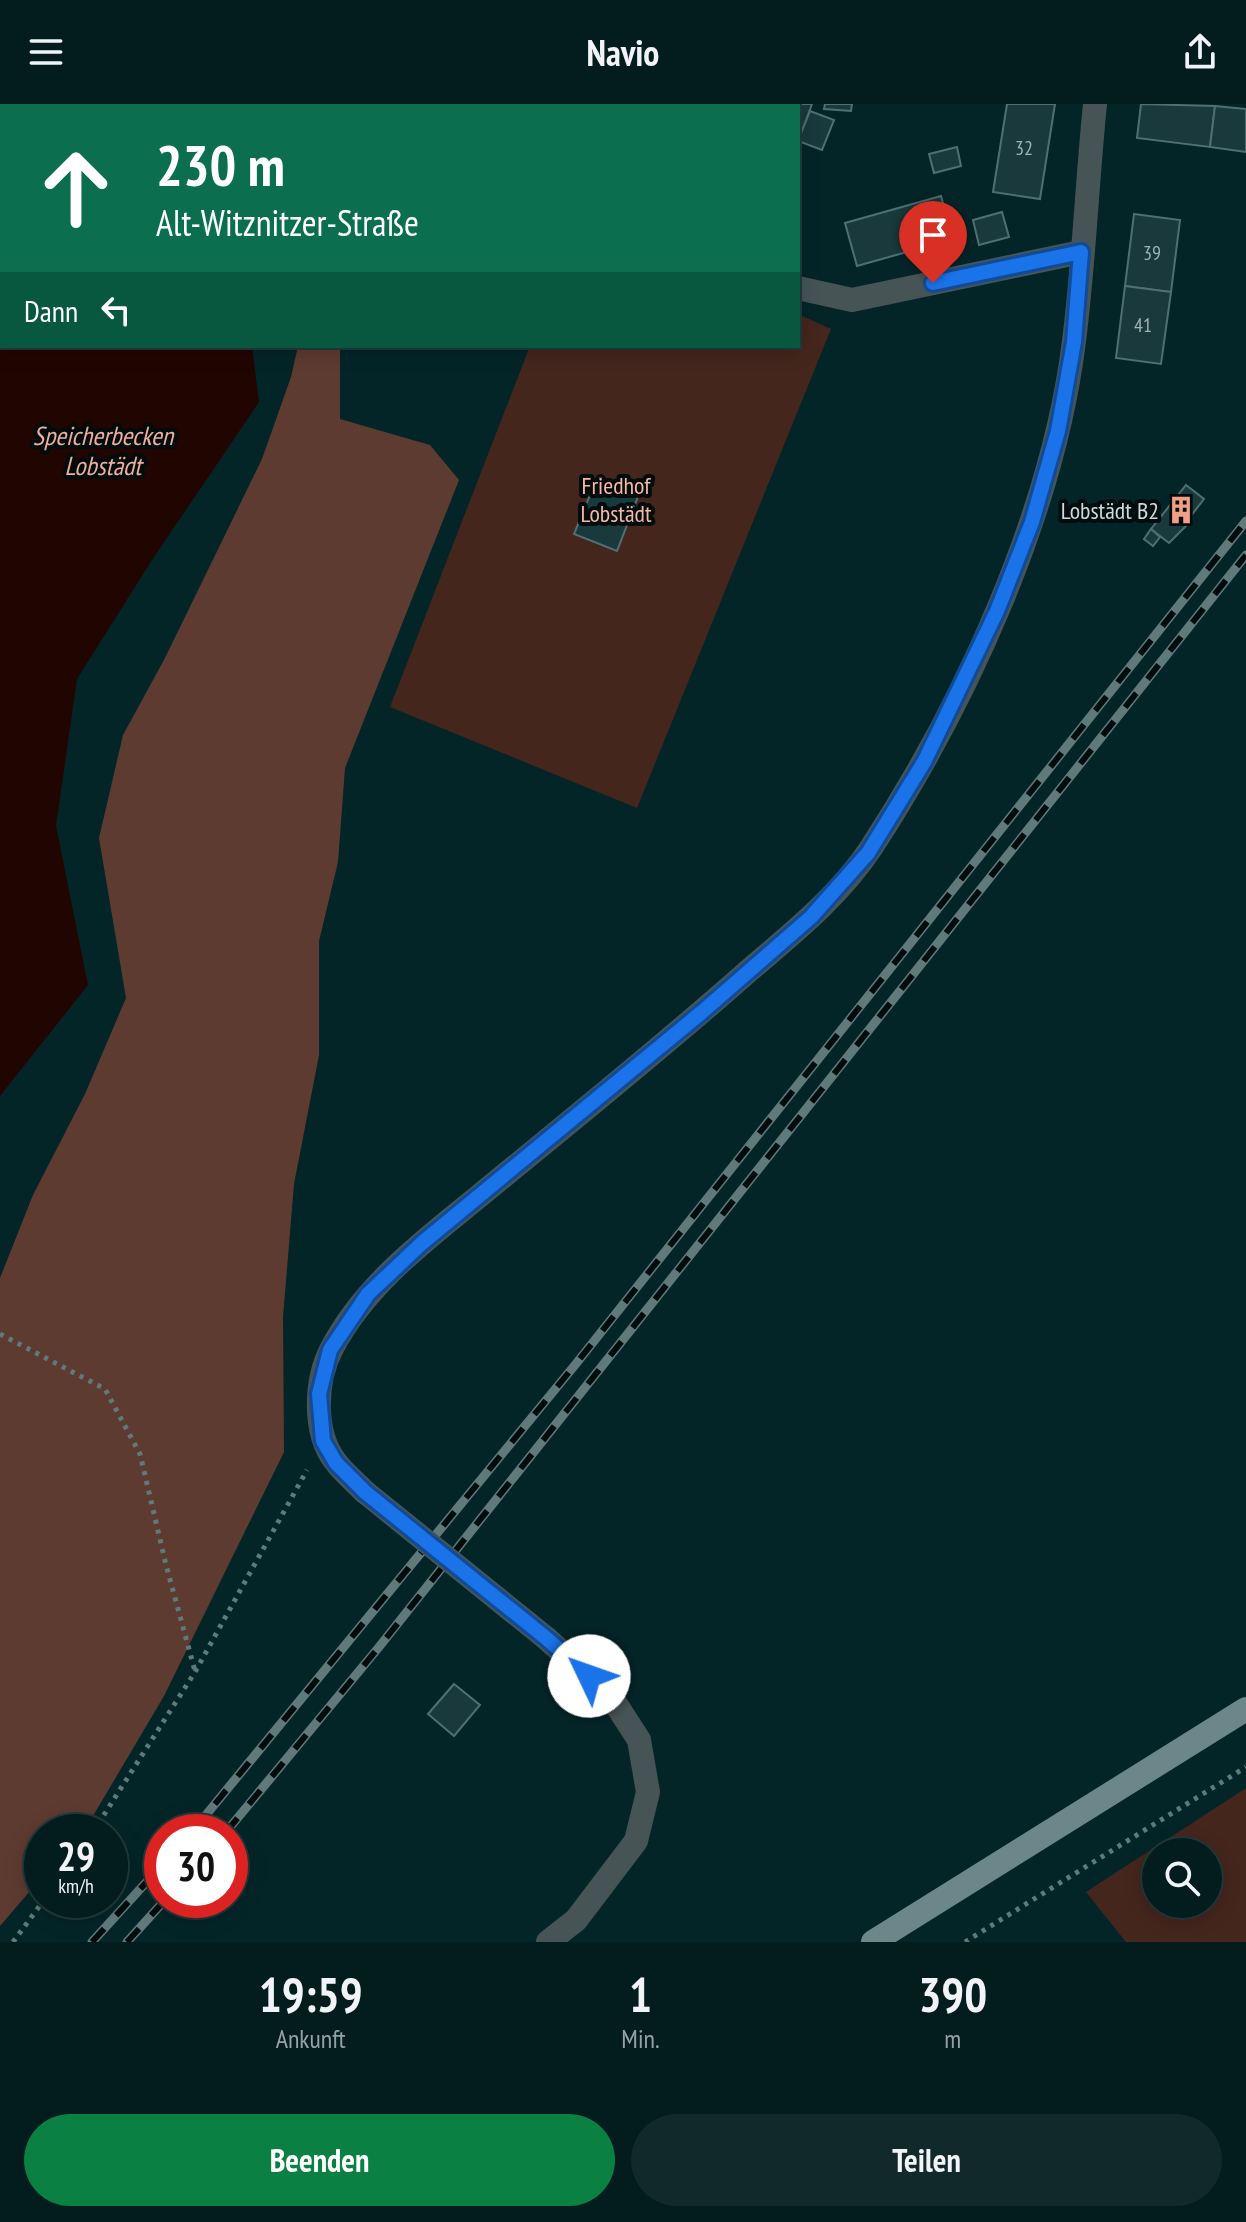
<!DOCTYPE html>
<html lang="de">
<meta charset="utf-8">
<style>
:root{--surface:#031c1e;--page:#11292b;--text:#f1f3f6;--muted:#97a1a4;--line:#243a3c;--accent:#0b8043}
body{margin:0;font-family:"PT Sans Narrow",sans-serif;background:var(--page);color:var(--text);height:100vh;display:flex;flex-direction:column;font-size:30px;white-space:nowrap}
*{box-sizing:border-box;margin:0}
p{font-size:26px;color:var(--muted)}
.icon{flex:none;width:44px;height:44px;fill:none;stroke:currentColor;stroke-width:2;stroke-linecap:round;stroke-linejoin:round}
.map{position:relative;height:1838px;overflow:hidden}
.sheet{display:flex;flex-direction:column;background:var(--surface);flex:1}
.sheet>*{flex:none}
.top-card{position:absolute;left:0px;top:0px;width:800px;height:244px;box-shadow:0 4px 20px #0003,0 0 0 2px var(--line);background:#0b6e4f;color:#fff;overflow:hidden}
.controls{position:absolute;left:1142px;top:1734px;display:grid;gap:16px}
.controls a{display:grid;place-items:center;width:80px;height:80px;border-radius:50%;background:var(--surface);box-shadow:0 4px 20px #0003,0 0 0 2px var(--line);font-size:40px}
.speed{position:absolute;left:24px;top:1710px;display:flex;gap:16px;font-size:40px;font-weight:700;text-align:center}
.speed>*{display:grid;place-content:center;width:104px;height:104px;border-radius:50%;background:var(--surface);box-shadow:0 4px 20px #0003,0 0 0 2px var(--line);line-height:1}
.speed small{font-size:20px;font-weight:400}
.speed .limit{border:12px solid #d22;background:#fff;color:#111}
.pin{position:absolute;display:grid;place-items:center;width:68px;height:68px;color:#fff;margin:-82px -34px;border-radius:50% 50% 50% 0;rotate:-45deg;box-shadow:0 0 8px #0007}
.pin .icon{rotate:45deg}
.me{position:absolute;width:88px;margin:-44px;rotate:312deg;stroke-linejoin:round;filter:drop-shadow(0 0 6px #0008)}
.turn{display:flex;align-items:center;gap:28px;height:168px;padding:0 24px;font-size:36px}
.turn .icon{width:104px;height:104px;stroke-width:2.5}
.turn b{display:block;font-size:56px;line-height:68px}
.then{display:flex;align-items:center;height:76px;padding:0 24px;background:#0003;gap:16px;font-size:30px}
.eta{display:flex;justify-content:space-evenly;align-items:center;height:136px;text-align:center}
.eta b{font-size:48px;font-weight:600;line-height:56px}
.action{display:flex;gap:16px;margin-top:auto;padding:16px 24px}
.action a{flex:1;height:92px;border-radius:48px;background:var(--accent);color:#fff;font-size:32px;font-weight:600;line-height:92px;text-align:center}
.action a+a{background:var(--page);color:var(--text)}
header{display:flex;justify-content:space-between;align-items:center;height:104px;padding:0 24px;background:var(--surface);font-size:36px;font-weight:600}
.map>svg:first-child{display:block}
</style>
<header><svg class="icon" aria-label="menu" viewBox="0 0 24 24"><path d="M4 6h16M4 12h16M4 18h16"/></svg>Navio<svg class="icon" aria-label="share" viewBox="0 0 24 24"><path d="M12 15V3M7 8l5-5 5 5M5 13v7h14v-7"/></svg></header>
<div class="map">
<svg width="1246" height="1838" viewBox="0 0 1246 1838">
<rect width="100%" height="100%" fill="#042528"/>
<g fill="#44261d" fill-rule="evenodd">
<polygon points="798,210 831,225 637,704 390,603 530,242 798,242"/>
<path d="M1246 1684V1838H1126L1086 1788ZM1156 1748H1208V1800H1156Z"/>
</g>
<polygon fill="#5e3b31" points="298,242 340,242 340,315 430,341 459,376 345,664 338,758 319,837 319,951 294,1080 283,1213 284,1348 164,1592 90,1717 80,1728 42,1728 42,1773 0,1822 0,1174 33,1091 85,990 126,894 99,734 123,631 165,554 262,355 291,273"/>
<polygon fill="#210501" points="0,0 343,0 2,2 2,242 252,242 259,298 152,456 77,575 56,722 88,881 0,992"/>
<g fill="#19393c" stroke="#4f7073" stroke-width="2">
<polygon points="775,0 812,0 798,38 798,2"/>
<polygon points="825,0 852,0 851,7 824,5"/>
<polygon points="1007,0 1055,0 1040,95 993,88"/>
<polygon points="1141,0 1215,2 1210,43 1137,34"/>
<polygon points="1215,2 1246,5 1246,48 1210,43"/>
<polygon points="810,7 834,16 822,46 798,37"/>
<polygon points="957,43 961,62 934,69 929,50"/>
<polygon points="941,92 953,135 857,162 845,119"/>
<polygon points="1002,108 1009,133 979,141 973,116"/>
<polygon points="1134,110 1180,116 1171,188 1125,182"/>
<polygon points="1125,182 1171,188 1161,260 1116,254"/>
<polygon points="597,374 639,390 617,447 574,430"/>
<polygon points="1186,381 1204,395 1187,417 1189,419 1169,439 1151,425"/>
<polygon points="1151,425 1160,433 1153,442 1144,435"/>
<polygon points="454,1580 480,1601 454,1632 428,1610"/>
</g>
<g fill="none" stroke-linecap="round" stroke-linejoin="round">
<g stroke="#607a7c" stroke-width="5" stroke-dasharray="4 6" stroke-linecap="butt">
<polyline points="0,1230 105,1285 140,1350 166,1461 195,1567"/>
<polyline points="93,1728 195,1568 307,1366"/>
<polyline points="13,1838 44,1796"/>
<polyline points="965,1838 1246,1663"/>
</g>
<g stroke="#465455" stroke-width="24">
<polyline points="754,2 755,0"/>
<polyline points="798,184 852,196 1081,148"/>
<path d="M365 1388C355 1378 343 1368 335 1357 313 1328 315 1276 332 1244 365 1181 424 1137 478 1093 568 1019 658 947 745 870 789 832 838 794 871 744 965 600 1053 409 1074 237 1084 158 1087 79 1095 0"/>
<polyline points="546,1534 610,1591 639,1636 648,1688 636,1737 576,1816 548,1838"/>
</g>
<polyline stroke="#6b878a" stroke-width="24" points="873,1838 1246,1605"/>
<defs>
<g id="rail">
<polyline points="192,1728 575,1261 1246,417"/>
<polyline points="226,1728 379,1543 1246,451"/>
<polyline points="92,1838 162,1761"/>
<polyline points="127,1838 165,1796"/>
</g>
</defs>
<use href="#rail" stroke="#607a7c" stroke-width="9"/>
<use href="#rail" stroke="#020c0d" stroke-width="6" stroke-dasharray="18" stroke-linecap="butt"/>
<polyline stroke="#465455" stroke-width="24" points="365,1388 546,1534"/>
</g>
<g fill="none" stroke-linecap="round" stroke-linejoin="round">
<defs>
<polyline id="route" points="589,1572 546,1534 365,1388 336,1359 323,1337 319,1290 330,1246 368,1190 422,1139 702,908 811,813 868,749 924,658 997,507 1032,418 1058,327 1074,238 1081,148 933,179"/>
</defs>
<use href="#route" stroke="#114b97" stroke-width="20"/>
<use href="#route" stroke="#1a73e8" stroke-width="14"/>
</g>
<defs>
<symbol id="building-bare" viewBox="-9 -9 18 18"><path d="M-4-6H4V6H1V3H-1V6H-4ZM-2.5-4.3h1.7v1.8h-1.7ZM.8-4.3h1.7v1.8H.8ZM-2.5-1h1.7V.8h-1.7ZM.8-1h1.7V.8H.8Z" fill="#f49e86" stroke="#020c0d" stroke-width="2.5" paint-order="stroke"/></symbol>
</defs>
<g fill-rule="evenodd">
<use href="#building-bare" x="1161" y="386" width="40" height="40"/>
</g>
<g text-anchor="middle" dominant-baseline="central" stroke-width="8" stroke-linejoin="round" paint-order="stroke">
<g font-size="20" fill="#9eb3b5">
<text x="1024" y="44">32</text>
<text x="1152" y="149">39</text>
<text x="1143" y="221">41</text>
</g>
<g font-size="24" fill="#fab7a4" stroke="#020c0d">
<text x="616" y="381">Friedhof<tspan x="616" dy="28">Lobstädt</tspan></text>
</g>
<g font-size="24" fill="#cadcdd" stroke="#020c0d" text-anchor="end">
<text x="1159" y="406">Lobstädt B2</text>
</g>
<g font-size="26" font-style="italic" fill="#efad9a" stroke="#020c0d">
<text x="103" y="331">Speicherbecken<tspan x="103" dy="30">Lobstädt</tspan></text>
</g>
</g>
</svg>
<div class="controls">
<a><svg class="icon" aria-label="search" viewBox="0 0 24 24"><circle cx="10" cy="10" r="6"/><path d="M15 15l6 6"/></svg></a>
</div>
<div class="speed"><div>29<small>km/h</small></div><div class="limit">30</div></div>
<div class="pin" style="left:933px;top:179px;background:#d93025"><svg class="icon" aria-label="arrive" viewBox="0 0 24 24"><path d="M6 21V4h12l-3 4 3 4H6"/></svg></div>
<svg class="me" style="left:589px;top:1572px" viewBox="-20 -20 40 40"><circle r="19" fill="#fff"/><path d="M0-13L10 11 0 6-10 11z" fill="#1a73e8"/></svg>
<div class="top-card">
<div class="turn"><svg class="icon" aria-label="ahead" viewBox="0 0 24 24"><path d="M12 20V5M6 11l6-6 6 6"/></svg><div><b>230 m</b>Alt-Witznitzer-Straße</div></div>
<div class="then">Dann<svg class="icon" aria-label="left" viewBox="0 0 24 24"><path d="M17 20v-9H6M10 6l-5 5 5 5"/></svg></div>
</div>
</div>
<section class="sheet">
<div class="eta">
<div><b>19:59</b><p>Ankunft</p></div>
<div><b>1</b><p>Min.</p></div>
<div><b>390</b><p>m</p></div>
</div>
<div class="action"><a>Beenden</a><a>Teilen</a></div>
</section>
